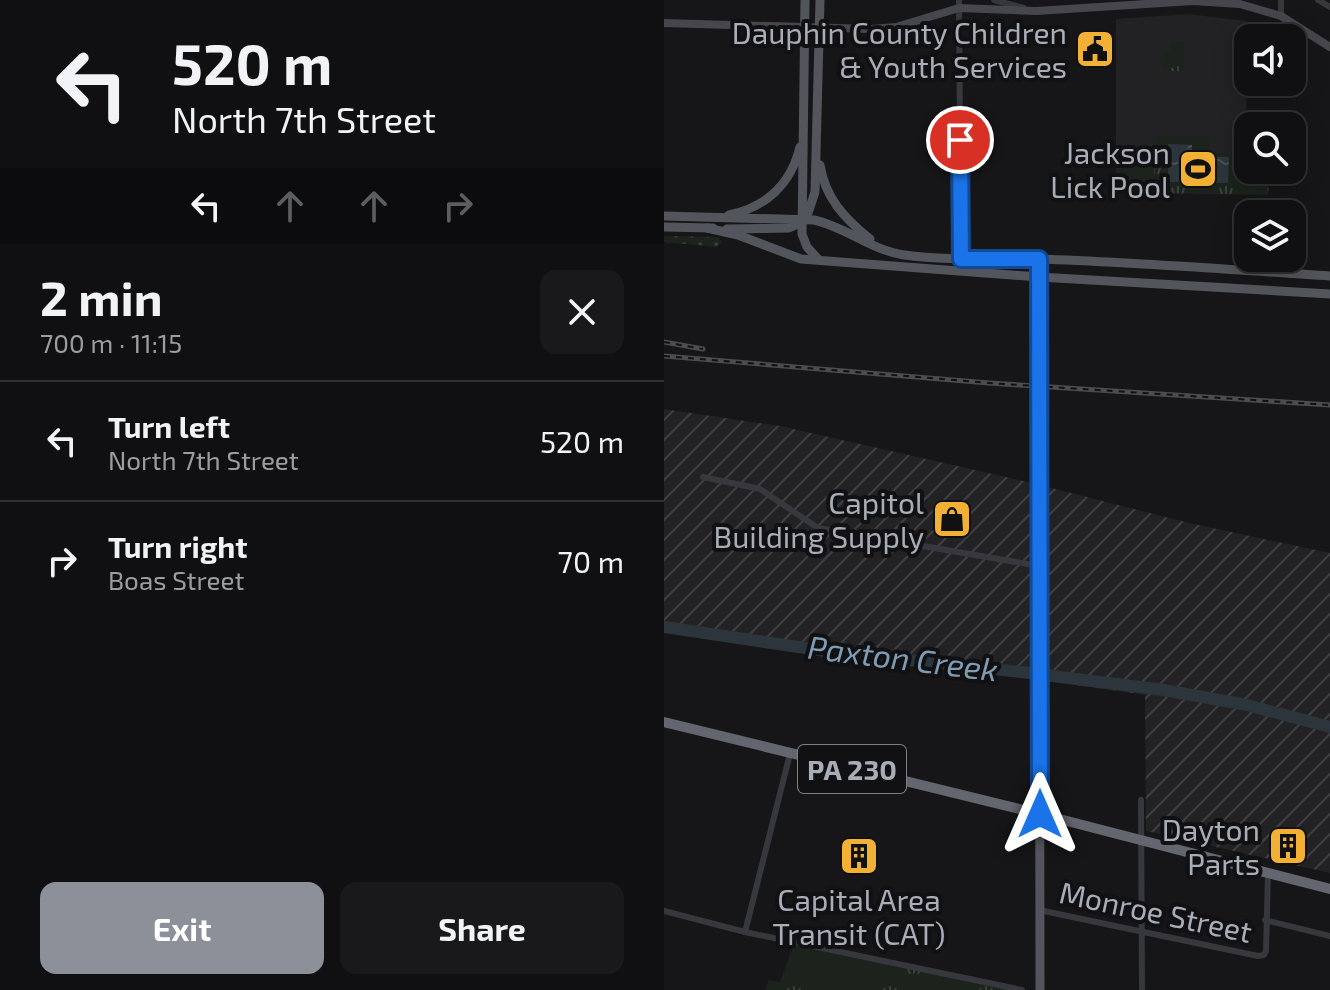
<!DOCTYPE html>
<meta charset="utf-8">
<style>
:root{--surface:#101012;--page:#19191b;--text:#f1f3f6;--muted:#9c9d9f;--line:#303032;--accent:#8c9099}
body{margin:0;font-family:"Exo 2",sans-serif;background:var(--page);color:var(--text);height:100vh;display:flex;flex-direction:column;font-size:30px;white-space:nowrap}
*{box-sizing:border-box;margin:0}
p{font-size:26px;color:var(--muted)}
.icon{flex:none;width:44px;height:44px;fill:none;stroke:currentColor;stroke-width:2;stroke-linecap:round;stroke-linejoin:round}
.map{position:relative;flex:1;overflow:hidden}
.side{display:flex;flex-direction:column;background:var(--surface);width:664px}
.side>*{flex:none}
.banner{background:#101012;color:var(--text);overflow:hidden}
.buttons{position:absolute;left:570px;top:24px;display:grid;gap:16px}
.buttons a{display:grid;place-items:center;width:72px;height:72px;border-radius:16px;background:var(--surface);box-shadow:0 4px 20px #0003,0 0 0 2px var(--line);font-size:40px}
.pin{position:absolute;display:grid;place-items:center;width:68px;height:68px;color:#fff;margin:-34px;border:4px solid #fff;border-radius:50%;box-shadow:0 2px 8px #0007}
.me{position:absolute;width:88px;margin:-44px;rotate:0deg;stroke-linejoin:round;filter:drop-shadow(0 0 6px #0008)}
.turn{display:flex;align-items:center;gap:28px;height:168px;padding:0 40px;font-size:36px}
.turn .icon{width:104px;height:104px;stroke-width:2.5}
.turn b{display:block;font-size:56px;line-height:68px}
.lanes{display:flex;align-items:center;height:76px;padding:0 40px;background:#0003;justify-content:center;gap:40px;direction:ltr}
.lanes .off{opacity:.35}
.round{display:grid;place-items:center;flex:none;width:84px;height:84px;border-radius:16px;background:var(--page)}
.overview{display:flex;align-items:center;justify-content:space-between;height:136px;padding:0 40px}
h1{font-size:48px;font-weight:700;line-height:60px}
.button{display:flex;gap:16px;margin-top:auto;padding:16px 40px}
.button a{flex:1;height:92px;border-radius:16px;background:var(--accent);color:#fff;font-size:32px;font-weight:700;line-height:92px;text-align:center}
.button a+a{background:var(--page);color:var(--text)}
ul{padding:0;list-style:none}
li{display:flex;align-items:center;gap:24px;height:120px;padding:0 40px;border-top:2px solid var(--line)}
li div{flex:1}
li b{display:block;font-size:30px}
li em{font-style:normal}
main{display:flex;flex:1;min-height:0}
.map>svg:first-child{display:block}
</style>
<main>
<section class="side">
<div class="banner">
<div class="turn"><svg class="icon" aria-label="left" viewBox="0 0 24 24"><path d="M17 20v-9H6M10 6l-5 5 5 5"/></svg><div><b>520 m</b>North 7th Street</div></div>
<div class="lanes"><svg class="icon" aria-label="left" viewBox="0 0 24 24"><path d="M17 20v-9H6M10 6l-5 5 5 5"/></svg><svg class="icon off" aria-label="ahead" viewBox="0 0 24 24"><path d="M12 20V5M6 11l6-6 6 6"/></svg><svg class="icon off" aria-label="ahead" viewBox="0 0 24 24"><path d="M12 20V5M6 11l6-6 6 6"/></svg><svg class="icon off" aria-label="right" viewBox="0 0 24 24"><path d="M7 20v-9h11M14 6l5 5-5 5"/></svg></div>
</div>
<div class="overview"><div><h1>2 min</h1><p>700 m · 11:15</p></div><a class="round"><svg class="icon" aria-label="close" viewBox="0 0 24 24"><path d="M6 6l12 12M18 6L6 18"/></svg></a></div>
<ul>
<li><svg class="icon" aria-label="left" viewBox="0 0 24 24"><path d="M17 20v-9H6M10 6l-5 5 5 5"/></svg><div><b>Turn left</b><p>North 7th Street</p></div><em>520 m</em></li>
<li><svg class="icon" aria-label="right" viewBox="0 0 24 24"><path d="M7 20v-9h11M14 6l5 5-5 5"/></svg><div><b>Turn right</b><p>Boas Street</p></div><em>70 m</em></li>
</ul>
<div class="button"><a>Exit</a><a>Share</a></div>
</section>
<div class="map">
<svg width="666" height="990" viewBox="0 0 666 990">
<defs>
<pattern id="industrial-furrows" width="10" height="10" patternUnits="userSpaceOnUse" patternTransform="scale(2)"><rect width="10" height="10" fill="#222225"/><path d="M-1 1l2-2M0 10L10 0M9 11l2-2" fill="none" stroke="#3f3f43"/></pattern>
<pattern id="grass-dots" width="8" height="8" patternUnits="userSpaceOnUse" patternTransform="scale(2)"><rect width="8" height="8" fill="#1c231d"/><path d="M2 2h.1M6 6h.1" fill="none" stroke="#3a403c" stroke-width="1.8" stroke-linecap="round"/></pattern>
<pattern id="park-tufts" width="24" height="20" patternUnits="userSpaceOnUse" patternTransform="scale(2)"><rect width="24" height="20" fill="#1c231d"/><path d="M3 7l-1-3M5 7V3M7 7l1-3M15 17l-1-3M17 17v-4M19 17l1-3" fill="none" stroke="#3a403c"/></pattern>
<pattern id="water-ripples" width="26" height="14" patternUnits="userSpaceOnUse" patternTransform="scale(2)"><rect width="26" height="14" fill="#2c353c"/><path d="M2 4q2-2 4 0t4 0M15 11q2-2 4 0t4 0" fill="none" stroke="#485056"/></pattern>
</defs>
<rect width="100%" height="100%" fill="#161618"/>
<polygon fill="#222225" points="524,14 583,21 582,153 545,155 545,136 491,137 490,193 452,193 452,19"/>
<polygon fill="url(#industrial-furrows)" points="0,409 116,426 368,483 525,523 666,553 666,873 482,831 481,695 0,626"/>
<polygon fill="url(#grass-dots)" points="0,236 54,237 58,242 53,247 0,242"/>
<g fill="url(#park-tufts)">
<polygon points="506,41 519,41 518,71 498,71 498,53 506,53"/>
<polygon points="491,136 546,136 545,155 584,153 584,170 606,170 604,195 490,193"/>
<polygon points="130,944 345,990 101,990 105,980 116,982"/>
</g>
<g fill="#1c231d">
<polygon points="456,160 490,161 490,186 455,185"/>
<polygon points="131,945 161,955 163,952 219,971 212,990 141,990 118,982"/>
<polygon points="251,973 320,990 237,990 238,979"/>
</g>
<polygon fill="url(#water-ripples)" points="504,144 528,145 528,156 565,157 564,183 504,182"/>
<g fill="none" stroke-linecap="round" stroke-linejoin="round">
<polyline stroke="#2c353c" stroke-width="12" points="0,627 168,652 357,672 500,690 583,705 666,727"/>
<g stroke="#37383d" stroke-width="6">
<polyline points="295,0 297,259"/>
<polyline points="330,0 360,8"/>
<polyline points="654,0 666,7"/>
<polyline points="617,16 617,0"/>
<polyline points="39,477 96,489 154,528 375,566"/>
<polyline points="477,800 478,990"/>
<polyline points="375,910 594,956 600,955 602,951 604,873"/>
<polyline points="0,911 81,932 358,990"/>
<polyline points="601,920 666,936"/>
<polyline points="81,932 126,754"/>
</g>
<polyline stroke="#45474d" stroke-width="8" points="0,23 207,29 232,27 295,8 372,11 529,1 576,4 617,16 666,47"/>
<g stroke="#53555c" stroke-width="9">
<polyline points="141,0 138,234 143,247 155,260"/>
<path d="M156 165C161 198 181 219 206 239"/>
<path d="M65 215C102 207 127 184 136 147"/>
<path d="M0 216 150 220C182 227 207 250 240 255 285 261 329 258 374 259 471 262 569 270 666 276"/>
<polyline points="0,227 49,228"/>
<polyline points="43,228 74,235 137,259 375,277 666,294"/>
<polyline points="63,229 125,228 134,224 144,213 151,192 156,0"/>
<polyline points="375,259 376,990"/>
</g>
<polyline stroke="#63666e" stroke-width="10" points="0,722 376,814 666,889"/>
<defs>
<g id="rail">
<polyline points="0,342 39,349"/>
<polyline points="0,356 325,383 666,405"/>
</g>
</defs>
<use href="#rail" stroke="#4a4c52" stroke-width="5"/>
<use href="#rail" stroke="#111113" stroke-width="2" stroke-dasharray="6" stroke-linecap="butt"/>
</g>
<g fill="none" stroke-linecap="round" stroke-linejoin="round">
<defs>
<polyline id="route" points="296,140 297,259 375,259 376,814"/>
</defs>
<use href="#route" stroke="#114b97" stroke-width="20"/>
<use href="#route" stroke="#1a73e8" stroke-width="14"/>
</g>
<defs>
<symbol id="civic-square" viewBox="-11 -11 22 22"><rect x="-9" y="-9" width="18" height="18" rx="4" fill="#f2b134" stroke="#111113"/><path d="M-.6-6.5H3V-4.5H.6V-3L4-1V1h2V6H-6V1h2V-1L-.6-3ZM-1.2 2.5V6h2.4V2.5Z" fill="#111"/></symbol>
<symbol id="stadium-square" viewBox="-11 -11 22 22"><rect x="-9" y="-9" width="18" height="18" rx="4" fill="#f2b134" stroke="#111113"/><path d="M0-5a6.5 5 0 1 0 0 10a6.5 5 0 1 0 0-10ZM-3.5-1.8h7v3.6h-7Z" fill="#111"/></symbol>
<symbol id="shop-square" viewBox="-11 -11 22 22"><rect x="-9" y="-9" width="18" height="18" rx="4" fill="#f2b134" stroke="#111113"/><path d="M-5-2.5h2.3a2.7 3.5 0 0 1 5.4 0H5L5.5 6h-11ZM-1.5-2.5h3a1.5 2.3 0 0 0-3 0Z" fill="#111"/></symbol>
<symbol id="building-square" viewBox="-11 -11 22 22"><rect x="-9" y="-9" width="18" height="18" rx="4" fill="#f2b134" stroke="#111113"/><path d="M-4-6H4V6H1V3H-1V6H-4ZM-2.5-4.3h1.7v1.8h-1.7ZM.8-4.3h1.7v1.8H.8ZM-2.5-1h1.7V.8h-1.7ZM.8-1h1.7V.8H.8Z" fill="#111"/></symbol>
</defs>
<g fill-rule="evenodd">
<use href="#civic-square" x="409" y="27" width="44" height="44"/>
<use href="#stadium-square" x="512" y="147" width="44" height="44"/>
<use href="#shop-square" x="266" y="497" width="44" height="44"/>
<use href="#building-square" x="602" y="824" width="44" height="44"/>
<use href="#building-square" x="173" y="834" width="44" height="44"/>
</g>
<g text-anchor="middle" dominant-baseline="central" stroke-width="8" stroke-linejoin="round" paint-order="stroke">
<rect fill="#111113" stroke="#7b7e86" stroke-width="2" x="134" y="745" width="108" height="48" rx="6"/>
<g font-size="28" font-weight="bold" fill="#a8adb8">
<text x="188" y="769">PA 230</text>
</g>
<g font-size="30" fill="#a8adb8" stroke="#111113" text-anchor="end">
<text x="403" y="32">Dauphin County Children<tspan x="403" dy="34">&amp; Youth Services</tspan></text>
<text x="506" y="152">Jackson<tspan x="506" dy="34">Lick Pool</tspan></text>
<text x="260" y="502">Capitol<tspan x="260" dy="34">Building Supply</tspan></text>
<text x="596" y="829">Dayton<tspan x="596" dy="34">Parts</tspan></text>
<text x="195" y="899" text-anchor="middle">Capital Area<tspan x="195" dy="34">Transit (CAT)</tspan></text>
</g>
<g font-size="30" fill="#a8adb8" stroke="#111113">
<text transform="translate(492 911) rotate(12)">Monroe Street</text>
</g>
<g font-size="32" font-style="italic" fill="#7f9bb3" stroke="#111113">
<text transform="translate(239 657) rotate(7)">Paxton Creek</text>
</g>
</g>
</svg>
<div class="buttons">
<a><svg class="icon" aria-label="sound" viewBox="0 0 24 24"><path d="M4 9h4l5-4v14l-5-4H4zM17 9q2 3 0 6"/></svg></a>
<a><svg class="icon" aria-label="search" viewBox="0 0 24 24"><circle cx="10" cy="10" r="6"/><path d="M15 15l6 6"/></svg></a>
<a><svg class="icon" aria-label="layers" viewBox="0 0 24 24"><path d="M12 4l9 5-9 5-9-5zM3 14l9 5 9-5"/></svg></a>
</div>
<div class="pin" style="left:296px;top:140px;background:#d93025"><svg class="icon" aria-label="arrive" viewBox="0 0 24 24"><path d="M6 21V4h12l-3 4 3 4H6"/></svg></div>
<svg class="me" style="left:376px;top:814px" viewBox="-20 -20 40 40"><path d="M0-17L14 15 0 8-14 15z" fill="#1a73e8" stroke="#fff" stroke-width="4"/></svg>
</div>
</main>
